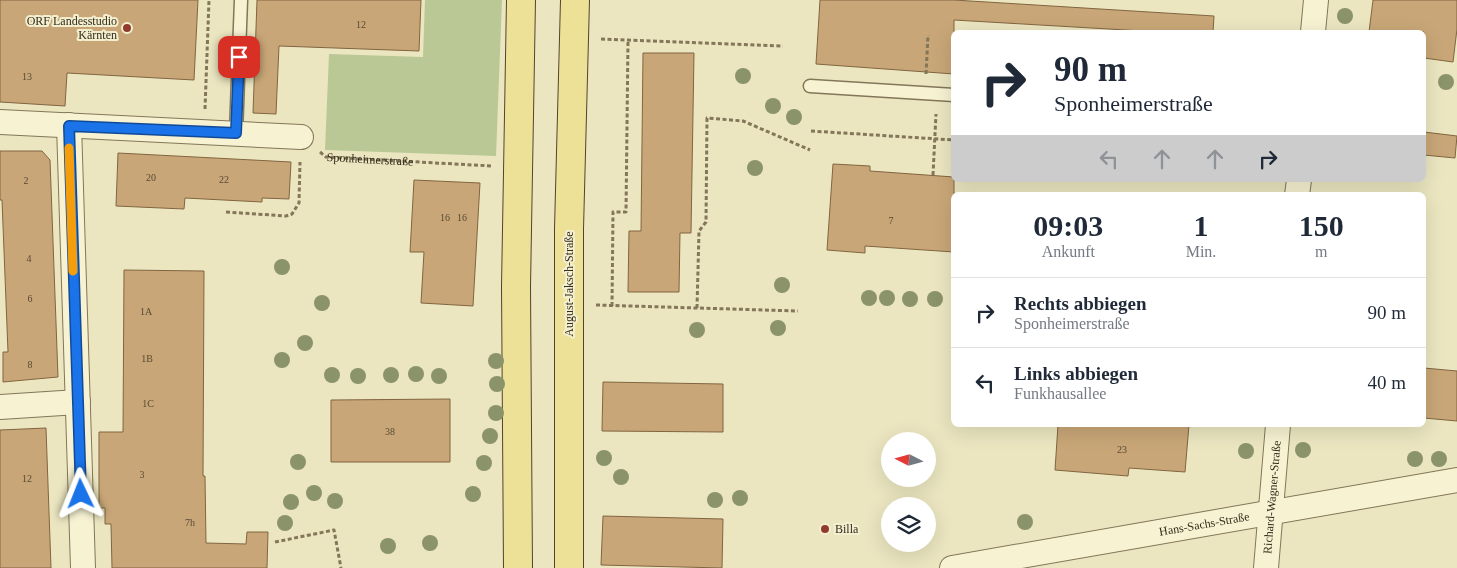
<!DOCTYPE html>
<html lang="de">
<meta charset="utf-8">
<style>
:root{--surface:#fff;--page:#f6f6f7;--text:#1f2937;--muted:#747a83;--line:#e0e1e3}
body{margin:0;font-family:Georgia,serif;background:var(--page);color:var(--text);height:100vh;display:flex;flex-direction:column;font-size:19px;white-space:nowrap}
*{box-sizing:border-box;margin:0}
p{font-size:16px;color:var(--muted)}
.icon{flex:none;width:28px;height:28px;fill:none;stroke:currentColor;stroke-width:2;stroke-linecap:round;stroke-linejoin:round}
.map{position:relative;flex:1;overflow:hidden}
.details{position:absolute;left:951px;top:192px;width:475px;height:235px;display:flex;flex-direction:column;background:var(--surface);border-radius:8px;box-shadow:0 5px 20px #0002}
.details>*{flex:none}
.top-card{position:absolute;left:951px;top:30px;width:475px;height:152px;border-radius:8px;box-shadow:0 5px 20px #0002;background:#fff;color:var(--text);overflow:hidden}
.needle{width:32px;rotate:276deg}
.controls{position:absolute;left:881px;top:432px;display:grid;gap:10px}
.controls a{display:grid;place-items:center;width:55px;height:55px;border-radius:50%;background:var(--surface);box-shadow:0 5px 20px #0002;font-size:25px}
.pin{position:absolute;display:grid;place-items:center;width:42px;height:42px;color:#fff;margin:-21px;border-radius:10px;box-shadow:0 2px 8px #0006}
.me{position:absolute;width:55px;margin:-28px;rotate:358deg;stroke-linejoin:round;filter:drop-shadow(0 0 4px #0008)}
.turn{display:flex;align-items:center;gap:18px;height:105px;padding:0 20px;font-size:22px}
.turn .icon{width:65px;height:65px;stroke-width:2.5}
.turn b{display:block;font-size:35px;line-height:42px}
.lanes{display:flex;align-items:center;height:48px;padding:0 20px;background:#0003;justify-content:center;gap:25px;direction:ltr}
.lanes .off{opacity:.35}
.eta{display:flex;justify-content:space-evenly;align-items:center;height:85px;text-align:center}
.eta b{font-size:30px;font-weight:800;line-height:35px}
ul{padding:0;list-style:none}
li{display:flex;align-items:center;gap:15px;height:70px;padding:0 20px;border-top:1px solid var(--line)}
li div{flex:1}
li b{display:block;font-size:19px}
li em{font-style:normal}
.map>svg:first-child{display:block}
</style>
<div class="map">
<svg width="1457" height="568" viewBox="0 0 1457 568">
<rect width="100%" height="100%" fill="#ebe6c0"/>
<polygon fill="#bac895" points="425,0 502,0 496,156 325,150 329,54 423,57"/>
<g fill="#c8a677" stroke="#816540">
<polygon points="0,0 198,0 194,80 67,73 65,106 0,102"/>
<polygon points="257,0 421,0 419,51 279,46 276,114 253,113"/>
<polygon points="820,0 954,0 1214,16 1213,32 1160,32 954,20 954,74 816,64"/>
<polygon points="1373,0 1457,0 1457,29 1453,62 1424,58 1424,32 1369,32"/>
<polygon points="643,53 694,53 691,233 680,233 679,292 628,292 629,231 641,231"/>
<polygon points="1424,132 1457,136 1455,158 1424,155"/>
<polygon points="0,151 42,151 50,160 58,377 3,382 3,352 8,352 2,200 0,200"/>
<polygon points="118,153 291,162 289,199 262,198 262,202 185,198 184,209 116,206"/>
<polygon points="833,164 870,166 870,171 954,177 954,252 865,246 865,253 827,250"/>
<polygon points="414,180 480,183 473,306 421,303 424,252 410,252"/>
<polygon points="124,270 204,271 203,476 205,476 206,543 246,544 247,532 268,532 267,568 112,568 111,524 105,524 105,508 99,508 99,432 123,432"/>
<polygon points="1424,368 1457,371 1457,421 1424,418"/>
<polygon points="603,382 723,384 723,432 602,431"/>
<polygon points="450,399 450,462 331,462 331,400"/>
<polygon points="1058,425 1189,425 1185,472 1129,468 1128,476 1055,470"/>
<polygon points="46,428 51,568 0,568 0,430"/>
<polygon points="603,516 723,519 722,568 601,565"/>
</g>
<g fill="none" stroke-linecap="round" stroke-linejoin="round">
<defs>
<g id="service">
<polyline points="810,86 954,95"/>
<polyline points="236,133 241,0"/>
</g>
<g id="minor">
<polyline points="1313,32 1316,0"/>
<polyline points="0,122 301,137"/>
<polyline points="69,125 83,568"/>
<polyline points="1297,195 1299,180"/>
<polyline points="0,407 78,402"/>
<path id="s2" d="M952 568 1457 480"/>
<path id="s3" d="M1266 568 1278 425"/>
</g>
<g id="primary">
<polyline points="518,568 516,287 521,0"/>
<polyline points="569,568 569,229 575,0"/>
</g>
</defs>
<use href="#service" stroke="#837659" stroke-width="15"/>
<use href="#minor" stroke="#837659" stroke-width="26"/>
<use href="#primary" stroke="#51442d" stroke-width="30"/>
<g stroke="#837659" stroke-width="3" stroke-dasharray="4 2.5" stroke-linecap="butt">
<polyline points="601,39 783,46"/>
<polyline points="926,74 928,35"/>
<polyline points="205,109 209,0"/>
<polyline points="811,131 954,140"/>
<path id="s1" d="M320 152 326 157 492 166"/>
<polyline points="933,175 936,114"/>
<polyline points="226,212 286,216 292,214 299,203 300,162"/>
<polyline points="596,305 798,311"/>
<polyline points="612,306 613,212 626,212 628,40"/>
<polyline points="697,308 699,231 706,222 707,118 743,121 810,150"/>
<polyline points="275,542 334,530 341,568"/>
</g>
<use href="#service" stroke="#f7f2d2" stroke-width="12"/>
<use href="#minor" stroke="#f7f2d2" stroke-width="24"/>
<use href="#primary" stroke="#ede198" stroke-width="28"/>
</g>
<g fill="#8b936a">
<circle cx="1345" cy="16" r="8"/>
<circle cx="743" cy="76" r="8"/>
<circle cx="1446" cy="82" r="8"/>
<circle cx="773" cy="106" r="8"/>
<circle cx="794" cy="117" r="8"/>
<circle cx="755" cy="168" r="8"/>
<circle cx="282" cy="267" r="8"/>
<circle cx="782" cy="285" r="8"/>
<circle cx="869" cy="298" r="8"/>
<circle cx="887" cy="298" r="8"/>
<circle cx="910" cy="299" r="8"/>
<circle cx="935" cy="299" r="8"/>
<circle cx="322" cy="303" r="8"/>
<circle cx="778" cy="328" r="8"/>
<circle cx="697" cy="330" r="8"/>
<circle cx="305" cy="343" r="8"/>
<circle cx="282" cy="360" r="8"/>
<circle cx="496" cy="361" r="8"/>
<circle cx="416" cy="374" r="8"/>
<circle cx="332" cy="375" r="8"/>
<circle cx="391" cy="375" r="8"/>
<circle cx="358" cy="376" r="8"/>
<circle cx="439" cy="376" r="8"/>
<circle cx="497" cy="384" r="8"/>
<circle cx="496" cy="413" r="8"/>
<circle cx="490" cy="436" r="8"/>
<circle cx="1303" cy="450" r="8"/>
<circle cx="1246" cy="451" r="8"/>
<circle cx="604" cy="458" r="8"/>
<circle cx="1415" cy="459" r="8"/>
<circle cx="1439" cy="459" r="8"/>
<circle cx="298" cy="462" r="8"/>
<circle cx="484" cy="463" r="8"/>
<circle cx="621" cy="477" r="8"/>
<circle cx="314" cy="493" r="8"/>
<circle cx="473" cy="494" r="8"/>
<circle cx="740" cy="498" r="8"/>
<circle cx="715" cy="500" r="8"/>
<circle cx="335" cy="501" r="8"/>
<circle cx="291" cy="502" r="8"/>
<circle cx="1025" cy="522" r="8"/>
<circle cx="285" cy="523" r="8"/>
<circle cx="430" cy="543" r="8"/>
<circle cx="388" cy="546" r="8"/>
</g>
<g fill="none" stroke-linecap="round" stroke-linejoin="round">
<defs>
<polyline id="route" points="81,494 69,126 236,133 239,57"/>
</defs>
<use href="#route" stroke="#114b97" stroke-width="12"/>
<use href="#route" stroke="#1a73e8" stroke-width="9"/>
<polyline stroke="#f59e0b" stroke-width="9" points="69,148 73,271"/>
</g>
<g fill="#8f3c2c" stroke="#f3efcf" stroke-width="2">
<circle cx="127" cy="28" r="5"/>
<circle cx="825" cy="529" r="5"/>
</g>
<g text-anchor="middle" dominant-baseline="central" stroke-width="4" stroke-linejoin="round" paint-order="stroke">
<g font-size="10" fill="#584a34">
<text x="361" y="24">12</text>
<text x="27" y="76">13</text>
<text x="151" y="177">20</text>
<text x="224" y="179">22</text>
<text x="26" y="180">2</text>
<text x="445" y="217">16</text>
<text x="462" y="217">16</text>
<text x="891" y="220">7</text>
<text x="29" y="258">4</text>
<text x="30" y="298">6</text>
<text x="146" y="311">1A</text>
<text x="147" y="358">1B</text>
<text x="30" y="364">8</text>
<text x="148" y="403">1C</text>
<text x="390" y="431">38</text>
<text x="1122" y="449">23</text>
<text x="142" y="474">3</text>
<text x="27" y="478">12</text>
<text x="190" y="522">7h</text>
</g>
<g font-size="12" fill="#332b1d" stroke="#f3efcf" text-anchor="end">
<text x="117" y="21">ORF Landesstudio<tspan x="117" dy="14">Kärnten</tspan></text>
<text x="835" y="529" text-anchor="start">Billa</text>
</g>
<g font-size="12" fill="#332b1d" stroke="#f3efcf">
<text stroke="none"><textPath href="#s1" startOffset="52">Sponheimerstraße</textPath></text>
<text transform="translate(569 284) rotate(-90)">August-Jaksch-Straße</text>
<text stroke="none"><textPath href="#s3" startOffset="71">Richard-Wagner-Straße</textPath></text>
<text stroke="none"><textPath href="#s2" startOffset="256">Hans-Sachs-Straße</textPath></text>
</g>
</g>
</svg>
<div class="controls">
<a><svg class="needle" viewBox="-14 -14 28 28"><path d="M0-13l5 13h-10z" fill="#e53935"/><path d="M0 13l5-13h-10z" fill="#747a83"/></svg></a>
<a><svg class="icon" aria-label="layers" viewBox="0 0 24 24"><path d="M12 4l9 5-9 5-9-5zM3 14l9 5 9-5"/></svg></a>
</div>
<div class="pin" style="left:239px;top:57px;background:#d93025"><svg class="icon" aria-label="arrive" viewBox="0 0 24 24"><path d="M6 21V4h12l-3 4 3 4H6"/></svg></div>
<svg class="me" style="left:81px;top:494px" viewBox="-20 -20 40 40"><path d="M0-17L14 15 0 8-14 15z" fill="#1a73e8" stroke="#fff" stroke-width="4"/></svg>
<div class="top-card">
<div class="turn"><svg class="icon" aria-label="right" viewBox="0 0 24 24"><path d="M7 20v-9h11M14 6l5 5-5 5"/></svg><div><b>90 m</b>Sponheimerstraße</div></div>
<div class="lanes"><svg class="icon off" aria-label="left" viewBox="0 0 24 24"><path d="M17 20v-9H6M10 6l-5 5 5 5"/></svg><svg class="icon off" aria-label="ahead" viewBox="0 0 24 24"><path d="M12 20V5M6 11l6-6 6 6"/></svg><svg class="icon off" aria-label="ahead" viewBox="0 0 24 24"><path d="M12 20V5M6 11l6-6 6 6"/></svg><svg class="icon" aria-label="right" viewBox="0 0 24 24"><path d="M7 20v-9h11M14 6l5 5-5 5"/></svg></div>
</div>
<section class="details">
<div class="eta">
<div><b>09:03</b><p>Ankunft</p></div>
<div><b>1</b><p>Min.</p></div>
<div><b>150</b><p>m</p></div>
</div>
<ul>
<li><svg class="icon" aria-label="right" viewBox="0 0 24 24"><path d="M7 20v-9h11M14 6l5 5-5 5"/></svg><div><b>Rechts abbiegen</b><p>Sponheimerstraße</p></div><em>90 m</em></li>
<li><svg class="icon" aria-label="left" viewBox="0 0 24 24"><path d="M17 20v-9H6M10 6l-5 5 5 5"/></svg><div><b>Links abbiegen</b><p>Funkhausallee</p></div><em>40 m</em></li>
</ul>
</section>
</div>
